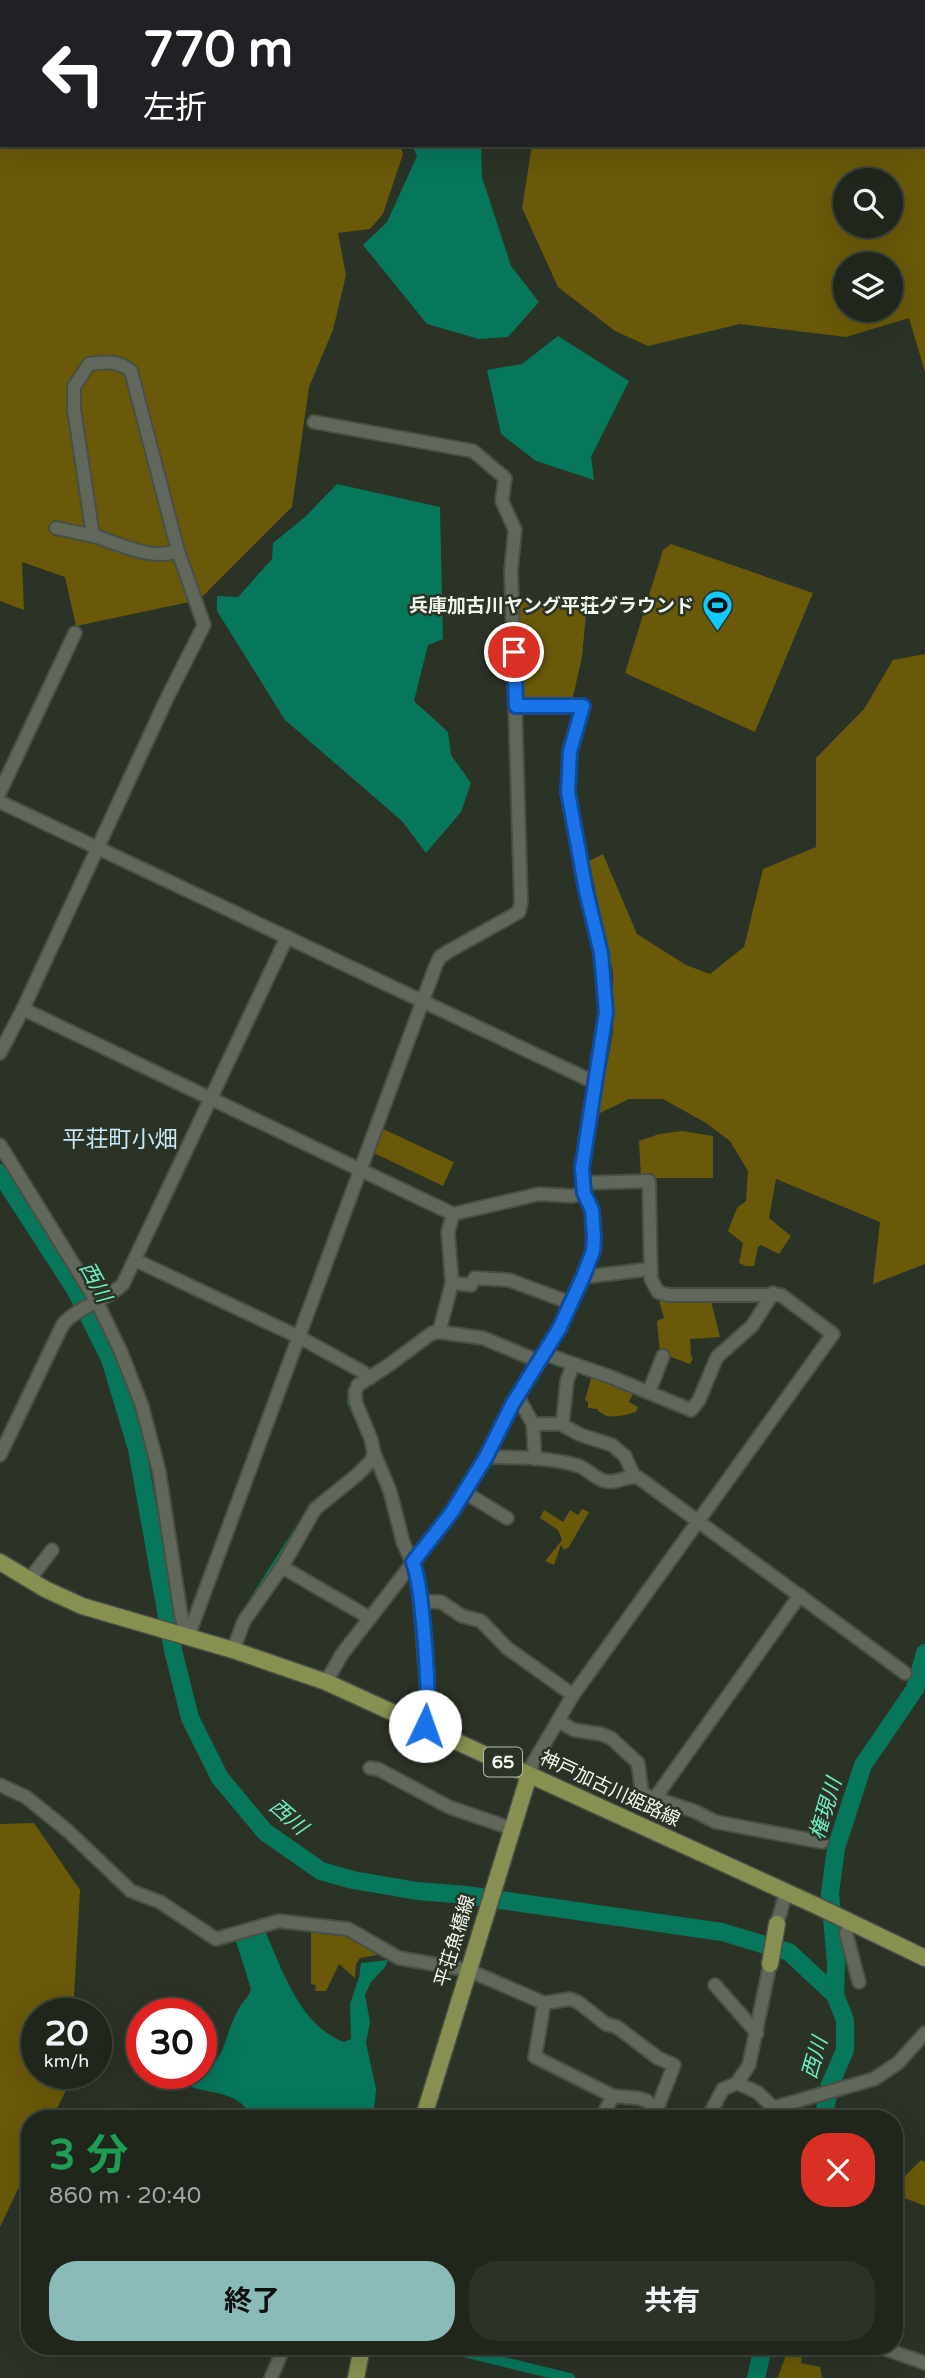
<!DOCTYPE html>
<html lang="ja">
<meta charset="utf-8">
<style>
:root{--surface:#20261c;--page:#2d3229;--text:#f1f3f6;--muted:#a2a5a3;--line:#3d433b;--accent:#8bbbb9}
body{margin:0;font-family:"Varela Round","Noto Sans JP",sans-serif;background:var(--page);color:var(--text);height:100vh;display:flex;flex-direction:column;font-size:26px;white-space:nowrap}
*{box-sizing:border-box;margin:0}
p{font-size:23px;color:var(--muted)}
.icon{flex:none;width:38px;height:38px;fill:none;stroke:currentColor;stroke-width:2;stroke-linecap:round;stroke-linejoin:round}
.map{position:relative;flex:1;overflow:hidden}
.details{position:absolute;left:21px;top:2110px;width:882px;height:245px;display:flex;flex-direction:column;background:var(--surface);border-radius:28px;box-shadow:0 7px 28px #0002,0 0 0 2px var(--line)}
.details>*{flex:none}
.guide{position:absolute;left:0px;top:0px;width:926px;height:147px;box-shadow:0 7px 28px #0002,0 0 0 2px var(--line);background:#202124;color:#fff;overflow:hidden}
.controls{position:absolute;left:833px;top:168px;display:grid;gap:14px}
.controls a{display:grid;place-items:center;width:70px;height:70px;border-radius:50%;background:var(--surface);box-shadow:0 7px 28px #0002,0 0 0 2px var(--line);font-size:35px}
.speed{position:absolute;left:21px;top:1998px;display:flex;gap:14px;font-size:35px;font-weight:700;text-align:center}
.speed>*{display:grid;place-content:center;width:91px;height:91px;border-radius:50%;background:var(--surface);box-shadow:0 7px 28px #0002,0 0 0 2px var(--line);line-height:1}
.speed small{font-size:18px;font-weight:400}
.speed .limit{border:10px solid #d22;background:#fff;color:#111}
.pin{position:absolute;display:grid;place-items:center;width:60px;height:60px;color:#fff;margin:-30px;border:4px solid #fff;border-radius:50%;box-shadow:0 2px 7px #0007}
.me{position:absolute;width:77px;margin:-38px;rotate:3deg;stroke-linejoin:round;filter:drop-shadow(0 0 5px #0008)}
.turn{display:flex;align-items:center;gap:24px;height:147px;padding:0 28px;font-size:32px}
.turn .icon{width:91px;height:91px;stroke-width:2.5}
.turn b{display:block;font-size:49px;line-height:60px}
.round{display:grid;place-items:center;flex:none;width:74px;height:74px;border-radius:28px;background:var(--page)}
.head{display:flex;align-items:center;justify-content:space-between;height:119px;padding:0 28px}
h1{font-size:42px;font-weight:700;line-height:52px;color:#1e9e55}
.primary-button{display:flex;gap:14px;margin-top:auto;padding:14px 28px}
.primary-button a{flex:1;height:80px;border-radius:28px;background:var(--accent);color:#111;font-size:28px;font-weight:700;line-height:80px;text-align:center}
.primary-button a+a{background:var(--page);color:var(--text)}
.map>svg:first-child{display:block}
</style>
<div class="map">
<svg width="925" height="2378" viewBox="0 0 925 2378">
<rect width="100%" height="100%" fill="#2b3226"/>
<g fill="#695909" fill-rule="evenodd">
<polygon points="0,0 393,0 2,2 2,145 400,145 403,154 383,214 370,229 338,233 346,275 333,330 309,387 292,507 199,600 76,626 65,577 22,562 24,610 0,601"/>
<path d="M555 0H925V372L909 318 846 337 740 324 648 346 615 331 558 287 522 208 532 145H924V2H555ZM845 180H891V226H845ZM845 264H891V310H845Z"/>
<polygon points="671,544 813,593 755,732 625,673 663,550"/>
<polygon points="572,601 587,604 582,657 572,701 519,702 515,602"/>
<polygon points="925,654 925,1264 873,1284 880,1222 776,1179 769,1218 791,1236 779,1254 761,1245 758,1247 754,1266 746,1266 739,1263 743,1243 728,1231 737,1208 746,1201 748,1171 730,1141 706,1123 663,1099 629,1099 598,1114 613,1032 613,973 589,861 603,854 637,934 686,965 710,974 744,947 763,869 816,847 816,758 864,709 893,660"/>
<polygon points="381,1128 454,1162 443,1186 372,1152"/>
<polygon points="682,1131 713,1136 713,1178 641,1178 639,1141 659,1134"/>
<polygon points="658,1297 710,1297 720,1337 690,1339 691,1356 693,1358 690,1364 660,1353 657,1321 664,1318"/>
<path d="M593 1372 635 1390 629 1402 638 1407 636 1412C622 1416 606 1421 597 1409L588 1408V1402L585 1400Z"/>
<polygon points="582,1509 589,1512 569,1547 564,1550 561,1545 554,1565 545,1561 562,1540 558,1530 540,1518 544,1510 563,1522 570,1510 578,1515"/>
<polygon points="34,1823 80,1890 73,2014 37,2014 37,2074 69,2074 69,2084 52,2119 30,2119 30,2164 0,2227 0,1824"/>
<polygon points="311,1927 342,1932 382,1954 360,1958 356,1964 355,1978 339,1964 326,1991 315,1991 316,1985 311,1984"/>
<polygon points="921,2160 925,2162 925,2206 894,2194 903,2178"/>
<polygon points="789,2347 803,2347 801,2363 820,2367 822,2378 775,2378 778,2377"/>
</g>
<g fill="#06775b">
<polygon points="412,145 481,145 482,177 511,266 539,302 508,337 479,339 427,324 363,245 387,222 417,156"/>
<polygon points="558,336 629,381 591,457 594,480 536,461 501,434 487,370 522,364"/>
<polygon points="337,484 440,507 443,639 428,645 414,701 448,732 451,755 471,783 461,812 426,853 402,821 285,720 217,611 217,596 238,597 272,559 273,543 305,517"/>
<path d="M265 1931C283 1971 300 2026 344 2042L351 2039 350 2004 359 1977 361 1963 388 1960 385 1967 371 1982 365 1995 370 2022 366 2043 376 2089 374 2109 379 2119H251C242 2087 202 2096 180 2082 229 2068 219 2045 239 2008 243 2001 249 1997 251 1989L235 1938Z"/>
</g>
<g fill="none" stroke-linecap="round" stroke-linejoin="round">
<g stroke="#06775b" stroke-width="2.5">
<polyline points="350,1388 348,1402 358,1424"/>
<polyline points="251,1599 313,1502 337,1484"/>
</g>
<polyline stroke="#06775b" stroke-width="10" points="443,2347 570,2378"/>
<g stroke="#06775b" stroke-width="18">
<polyline points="0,1173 75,1289 110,1359 137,1449 173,1650 190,1718 220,1778 265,1832 321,1871 353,1880 417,1891 466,1895 722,1932 789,1952 835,1995 845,2020 845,2050 830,2085 823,2119"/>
<polyline points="835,1995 836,1964 830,1893 836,1848 863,1765 915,1689 925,1653"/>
<polyline points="756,2378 763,2347"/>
</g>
<defs>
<g id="minor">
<path d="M56 528C69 531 81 533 94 536 121 544 150 561 178 551"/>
<polyline points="0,792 75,633"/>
<polyline points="0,802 596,1083"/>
<polyline points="23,1009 453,1214"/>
<path d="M0 1053 23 1009 167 698 204 625 178 551 131 371C118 360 105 362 89 364L74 387V409L93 536"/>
<polyline points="0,1145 97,1302 121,1352 142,1406 159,1471 181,1615 188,1637"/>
<polyline points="135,1260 299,1337 363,1372 370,1378"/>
<polyline points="583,1277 651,1269"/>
<polyline points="452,1283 471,1285 475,1278 509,1280 571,1303"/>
<polyline points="439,1332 483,1338 538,1361"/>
<polyline points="545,1354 611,1377 691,1410 699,1400 717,1357 752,1326 773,1293"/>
<polyline points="649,1392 663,1356"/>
<polyline points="518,1397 533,1424 535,1459"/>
<polyline points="533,1424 560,1424 581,1435 612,1445 625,1456 634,1476"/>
<polyline points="560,1424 563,1419 567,1381 573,1364"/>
<polyline points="374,1453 390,1491 403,1542 415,1569 420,1601 427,1691 428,1718 425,1726"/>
<path d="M0 1455 63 1324C79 1306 106 1301 123 1284L287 937"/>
<path d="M486 1457C516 1457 549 1457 579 1466 587 1469 594 1477 602 1480 615 1486 626 1474 639 1478L905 1673"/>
<polyline points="464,1492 507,1518"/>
<polyline points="282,1567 370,1618"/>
<polyline points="29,1580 52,1550"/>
<polyline points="420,1601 441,1602 462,1616 481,1621 507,1648 573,1695"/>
<polyline points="188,1637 436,965 440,957 449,951 519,912 521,902 511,570 515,530 502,501 505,478 473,451 314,422"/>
<polyline points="233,1650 244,1621 282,1567 315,1509 357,1475 371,1461 374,1453 371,1439 356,1403 355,1392 358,1385 389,1365 432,1333 439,1332 452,1283 448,1232 453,1214 539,1194 572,1196 584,1193"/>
<polyline points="326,1682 342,1654 452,1512 486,1457 513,1403 559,1329 593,1251 592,1210 584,1193 582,1168 606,1012 601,953 586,891 568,792 570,751 583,706 517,706"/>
<polyline points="558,1721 574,1730 601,1734 611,1738 638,1763 642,1793 645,1795 694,1811 716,1822 822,1842"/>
<polyline points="370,1768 378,1769 449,1807 513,1829"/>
<polyline points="529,1775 532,1765 573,1695 833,1334 781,1295 668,1295 658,1292 651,1279 649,1181 583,1183"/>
<polyline points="0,1785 26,1797 68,1831 131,1891 160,1902 216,1939 279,1921 348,1929 399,1958 468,1970 544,2003 570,1999 578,2002 606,2024 617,2027 658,2058 674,2065 657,2109"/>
<polyline points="655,1798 800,1595"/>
<polyline points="850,1922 846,1933 859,1982"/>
<polyline points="777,1924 786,1892"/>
<polyline points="715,1985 757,2033"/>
<polyline points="544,2003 535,2057 613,2096 638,2098 647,2101 668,2119"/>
<polyline points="737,2083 757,2092 772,2106 776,2107"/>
<polyline points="601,2119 613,2096"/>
<polyline points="707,2119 723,2089 737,2083 749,2065 770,1964"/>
<polyline points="767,2119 776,2107 874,2079 898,2063 925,2033"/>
<polyline points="880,2347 925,2363"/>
<polyline points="271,2378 284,2347"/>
</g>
<g id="major">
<polyline points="0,1562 45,1589 82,1606 233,1650 326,1682 817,1906 925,1958"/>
<polyline points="770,1964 777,1924"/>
<polyline points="423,2119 529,1775"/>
<polyline points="356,2378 362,2347"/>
</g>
</defs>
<use href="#minor" stroke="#494f45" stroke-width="16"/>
<use href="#major" stroke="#494f45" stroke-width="19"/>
<use href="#minor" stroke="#61685b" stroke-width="12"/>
<use href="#major" stroke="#879050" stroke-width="16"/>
</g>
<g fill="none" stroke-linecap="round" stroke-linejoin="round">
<defs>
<path id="route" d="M425 1726C432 1703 422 1586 413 1562L452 1512 486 1457 513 1403 559 1329 583 1277 593 1251 594 1237 592 1210 584 1193 582 1168 606 1012 601 953 586 891 568 792 570 751 583 706H516L514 652"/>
</defs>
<use href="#route" stroke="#114b97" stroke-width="18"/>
<use href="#route" stroke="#1a73e8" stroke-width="12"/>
</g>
<defs>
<symbol id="stadium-pin" viewBox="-11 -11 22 30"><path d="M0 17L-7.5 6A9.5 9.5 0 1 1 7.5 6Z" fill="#11cafa" stroke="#2b3226"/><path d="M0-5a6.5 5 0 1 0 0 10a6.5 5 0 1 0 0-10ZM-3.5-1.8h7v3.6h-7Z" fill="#111"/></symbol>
</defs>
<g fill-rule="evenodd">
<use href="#stadium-pin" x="700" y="588" width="35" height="47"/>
</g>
<g text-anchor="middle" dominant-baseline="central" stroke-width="5" stroke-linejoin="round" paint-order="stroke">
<rect fill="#2b3226" stroke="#b6bbb2" stroke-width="2" x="484" y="1747.5" width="38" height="29" rx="5"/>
<g font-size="18" font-weight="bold" fill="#f1f6ee">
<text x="503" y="1762">65</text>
</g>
<g font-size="19" font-weight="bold" fill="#f1f6ee" stroke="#2b3226" text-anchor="end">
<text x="694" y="606">兵庫加古川ヤング平荘グラウンド</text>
</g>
<g font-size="19" fill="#f1f6ee" stroke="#2b3226">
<text transform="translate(610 1789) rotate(25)">神戸加古川姫路線</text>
<text transform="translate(455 1941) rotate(-73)">平荘魚橋線</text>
</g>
<g font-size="21" font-style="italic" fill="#6eeec4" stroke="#2b3226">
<text transform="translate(95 1282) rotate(61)">西川</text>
<text transform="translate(826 1809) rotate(-73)">権現川</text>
<text transform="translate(288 1817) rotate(41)">西川</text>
<text transform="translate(815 2058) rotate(-74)">西川</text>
</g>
<g font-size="23" fill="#c7e9f6" stroke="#2b3226">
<text x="120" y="1140">平荘町小畑</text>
</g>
</g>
</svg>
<div class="controls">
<a><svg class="icon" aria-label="search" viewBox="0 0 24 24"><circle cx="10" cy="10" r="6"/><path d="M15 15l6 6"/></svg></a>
<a><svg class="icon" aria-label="layers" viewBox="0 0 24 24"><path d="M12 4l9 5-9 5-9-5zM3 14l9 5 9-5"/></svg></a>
</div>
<div class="speed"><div>20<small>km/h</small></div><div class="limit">30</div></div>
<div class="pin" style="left:514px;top:652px;background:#d93025"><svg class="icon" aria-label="arrive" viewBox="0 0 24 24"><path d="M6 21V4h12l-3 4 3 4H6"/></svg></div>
<svg class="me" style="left:425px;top:1726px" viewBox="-20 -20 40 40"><circle r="19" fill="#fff"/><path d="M0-13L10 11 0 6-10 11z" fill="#1a73e8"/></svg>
<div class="guide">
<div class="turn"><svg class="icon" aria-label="left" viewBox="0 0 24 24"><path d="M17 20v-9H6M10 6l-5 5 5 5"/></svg><div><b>770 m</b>左折</div></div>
</div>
<section class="details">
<div class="head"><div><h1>3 分</h1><p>860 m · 20:40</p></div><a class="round" style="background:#d93025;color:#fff"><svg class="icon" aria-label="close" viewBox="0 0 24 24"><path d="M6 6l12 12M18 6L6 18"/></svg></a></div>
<div class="primary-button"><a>終了</a><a>共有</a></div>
</section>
</div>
